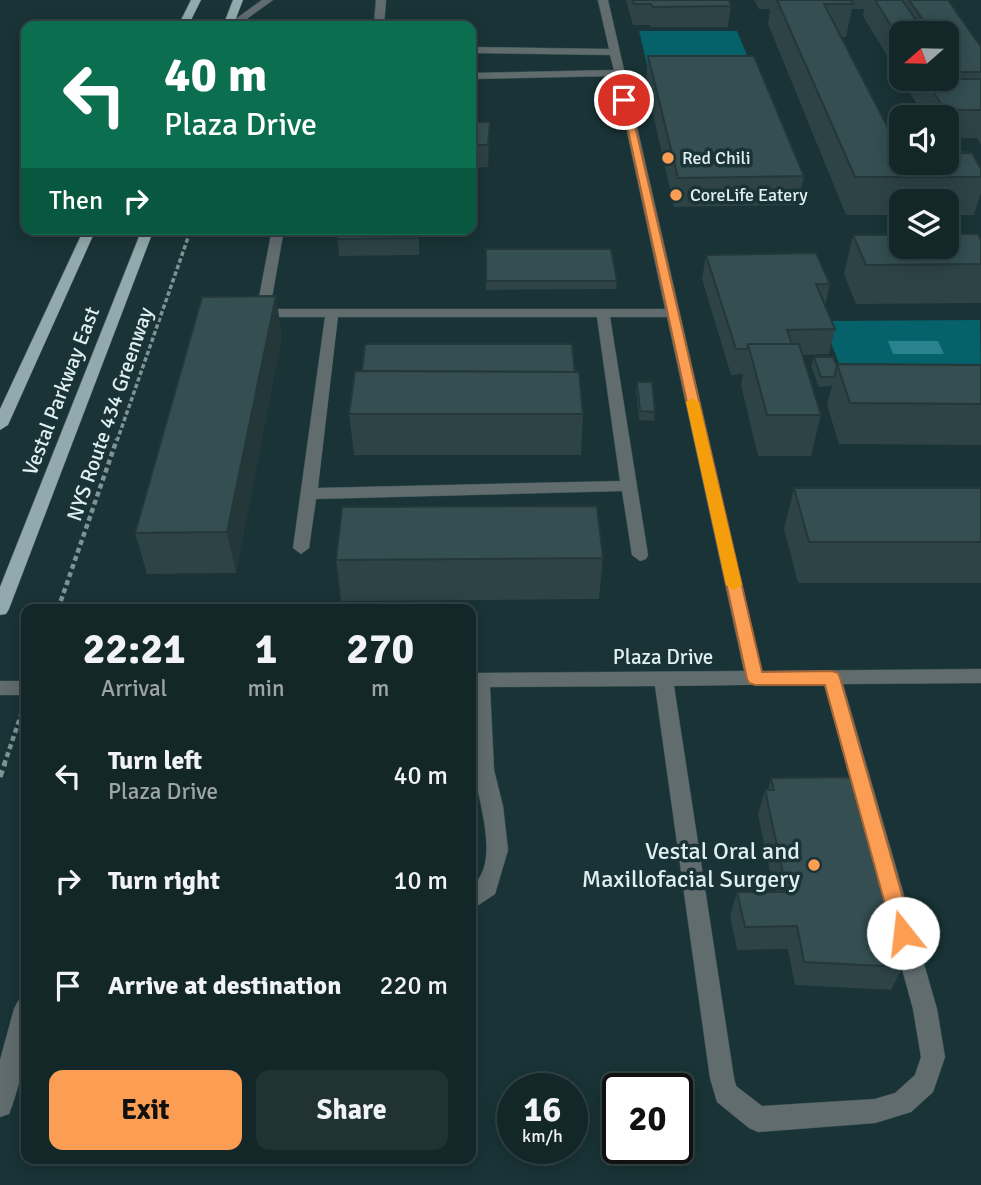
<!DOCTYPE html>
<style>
:root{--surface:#132628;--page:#203234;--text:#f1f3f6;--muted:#9da5a8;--line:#324345;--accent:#fc9d54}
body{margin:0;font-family:Signika,sans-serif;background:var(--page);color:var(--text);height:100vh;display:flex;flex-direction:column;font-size:26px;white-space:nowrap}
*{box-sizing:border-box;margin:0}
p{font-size:23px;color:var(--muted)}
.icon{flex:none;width:38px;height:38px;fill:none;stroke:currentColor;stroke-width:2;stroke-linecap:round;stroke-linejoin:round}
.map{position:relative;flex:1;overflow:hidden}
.details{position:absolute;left:21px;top:604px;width:455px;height:560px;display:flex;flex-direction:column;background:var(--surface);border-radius:14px;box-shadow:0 4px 18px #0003,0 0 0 2px var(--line)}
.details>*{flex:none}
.banner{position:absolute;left:21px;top:21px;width:455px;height:214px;border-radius:14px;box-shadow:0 4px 18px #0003,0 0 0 2px var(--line);background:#0b6e4f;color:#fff;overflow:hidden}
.needle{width:46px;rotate:250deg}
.controls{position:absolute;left:889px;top:21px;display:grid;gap:14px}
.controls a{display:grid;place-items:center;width:70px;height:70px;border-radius:14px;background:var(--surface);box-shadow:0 4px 18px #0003,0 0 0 2px var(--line);font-size:35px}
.speed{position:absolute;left:497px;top:1073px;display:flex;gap:14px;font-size:35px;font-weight:700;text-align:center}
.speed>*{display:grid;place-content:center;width:91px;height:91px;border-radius:50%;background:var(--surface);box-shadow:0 4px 18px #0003,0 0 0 2px var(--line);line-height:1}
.speed small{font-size:18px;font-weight:400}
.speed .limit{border:4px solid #111;border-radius:10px;background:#fff;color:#111}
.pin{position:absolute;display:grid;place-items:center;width:60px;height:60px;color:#fff;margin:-30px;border:4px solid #fff;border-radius:50%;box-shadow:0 2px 7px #0007}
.me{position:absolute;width:77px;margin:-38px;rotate:344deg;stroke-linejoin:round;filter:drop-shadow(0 0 5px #0008)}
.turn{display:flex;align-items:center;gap:24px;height:147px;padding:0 28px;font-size:32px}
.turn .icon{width:91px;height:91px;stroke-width:2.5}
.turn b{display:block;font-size:49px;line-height:60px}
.then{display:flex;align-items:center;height:66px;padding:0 28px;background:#0003;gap:14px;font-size:26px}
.eta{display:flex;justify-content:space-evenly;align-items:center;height:119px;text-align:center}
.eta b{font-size:42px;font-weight:800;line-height:49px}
.primary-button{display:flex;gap:14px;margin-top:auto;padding:14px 28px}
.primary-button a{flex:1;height:80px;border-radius:14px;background:var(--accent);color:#111;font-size:28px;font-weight:800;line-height:80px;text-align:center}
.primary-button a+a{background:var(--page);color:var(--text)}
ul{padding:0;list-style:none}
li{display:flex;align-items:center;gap:21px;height:105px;padding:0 28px}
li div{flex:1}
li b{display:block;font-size:26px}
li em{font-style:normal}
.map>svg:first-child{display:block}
</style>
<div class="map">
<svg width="981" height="1185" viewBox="0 0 981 1185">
<rect width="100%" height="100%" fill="#193336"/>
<g fill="#05626b">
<polygon points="639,31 737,31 756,77 650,77"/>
<polygon points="980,320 981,387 848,388 823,321"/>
</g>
<polygon fill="#28838e" points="888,341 938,341 944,354 893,354"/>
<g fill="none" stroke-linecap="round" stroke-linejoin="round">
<defs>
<g id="minor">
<polygon points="262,0 273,0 237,26 226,26"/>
<polygon points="376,0 386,0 384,26 374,26"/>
<path d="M598 0H608L762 671 981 669V683L843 684 937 1009 945 1057 933 1092 911 1112 875 1123 758 1132 749 1128 717 1102 710 1078 655 686 490 687 494 770 503 806 508 850 495 894 471 910V887C503 862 476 799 474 766 472 735 471 704 471 673L744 671 667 317H610L648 555 646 559 640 561 632 555 622 491 316 499 309 548 301 554 293 548 325 317H263L256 313 272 229H284L270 309H665L615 76 471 79V73L614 70 610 55 471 53V47L609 49ZM338 317H597L620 481 318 488ZM824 684 913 1009 921 1057 915 1075 895 1093 875 1099 762 1106 736 1086 734 1078 674 686Z"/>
<rect x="0" y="681" width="26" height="14"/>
<path d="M26 998C28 1037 24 1076 9 1114L0 1117V1060L14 1009 18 1001Z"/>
</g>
<g id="major">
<polygon points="191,0 201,0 188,26 178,26"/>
<polygon points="233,0 243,0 233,26 223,26"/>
<polygon points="84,229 96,229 8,425 0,430 0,409"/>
<polygon points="142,229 154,229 9,609 6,614 0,615 0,587"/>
</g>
</defs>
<use href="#minor" stroke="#395154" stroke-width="1"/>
<use href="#major" stroke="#395154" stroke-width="1"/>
<polyline stroke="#7e9395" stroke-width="3.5" stroke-dasharray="4.5 2.5" stroke-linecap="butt" points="117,441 191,229"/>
<g stroke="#7e9395" stroke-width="4.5" stroke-dasharray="5 3.5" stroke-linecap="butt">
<polyline points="58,609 117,439"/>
<polyline points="4,765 21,715"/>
</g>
<polyline stroke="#7e9395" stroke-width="5" stroke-dasharray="7 4.5" stroke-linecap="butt" points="0,777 5,763"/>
<use href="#minor" fill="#616c6e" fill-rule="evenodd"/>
<use href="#major" fill="#92aaad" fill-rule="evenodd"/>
</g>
<g fill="#2d4346">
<polygon points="626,0 729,0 731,6 728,27 651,27 650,25 633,25"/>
<polygon points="754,0 948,0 981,47 981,145 977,138 947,138 947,117 925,117 901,79 947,79 947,33 901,33 901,79 863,16 864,9 852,9 846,37 841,37 901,153 947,153 948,152 981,169 981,193 974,215 947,215 947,201 901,201 901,215 846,215 768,24 770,9 759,9"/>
<polygon points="648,56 804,176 798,205 674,207 646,83"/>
<polygon points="471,122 490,122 490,144 488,167 475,168 475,191 471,191"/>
<polygon points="419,229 419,255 339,256 337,239"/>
<polygon points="853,235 981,240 981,303 856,304 844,274"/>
<polygon points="486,249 617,281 616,289 486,290"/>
<polygon points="706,255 830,284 825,306 835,329 829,354 802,355 821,415 811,456 758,456 741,385 743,374 731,375 702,279"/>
<polygon points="282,336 236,573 147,574 135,533"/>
<polygon points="814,357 837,366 837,364 981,365 981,445 839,444 827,405 832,386 819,387 811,366"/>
<polygon points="575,372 583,414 581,455 354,455 349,414"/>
<polygon points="637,382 655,412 654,421 639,420 636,391"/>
<polygon points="794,488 981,488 981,583 798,583 784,529"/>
<polygon points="603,558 599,599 341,601 336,560"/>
<polygon points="771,778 903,967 891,990 795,985 788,949 737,950 730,916 737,892 774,892 758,814 765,790 768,790"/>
</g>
<g fill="#243739">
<polygon points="490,122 490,144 488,167 488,145"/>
<polygon points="276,296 282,336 236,573 227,532"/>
</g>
<g fill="#344e51" stroke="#243739" stroke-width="2">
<polygon points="633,0 729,0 731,6 653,7 651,4 634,4"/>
<polygon points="777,0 851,0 853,4 824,4 901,153 901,163 947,163 947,153 972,153 981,169 981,177 855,177"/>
<polygon points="875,0 902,0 925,33 901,33 901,42"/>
<polygon points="909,0 948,0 981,47 981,72 959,72 947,54 947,33 932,33"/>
<polygon points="648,56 754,56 804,176 678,178"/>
<polygon points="947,64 957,79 981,79 981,110 945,110 925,79 947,79"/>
<polygon points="471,122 490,122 488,145 475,145 475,168 471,168"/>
<polygon points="948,152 969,152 970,153 948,153"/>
<polygon points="338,229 418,229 418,238 337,239"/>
<polygon points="947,234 978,234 981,240 981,264 866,265 853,235 901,235 901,247 947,247"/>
<polygon points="486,249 611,249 617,281 486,281"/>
<polygon points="816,253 830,284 816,284 835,329 787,330 792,344 748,344 747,349 736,349 706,255"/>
<polygon points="276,296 227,532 135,533 202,297"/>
<polygon points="365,344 572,344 575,372 362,371"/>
<polygon points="748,344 799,344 821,415 767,415"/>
<polygon points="814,357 833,357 837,366 834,377 821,377"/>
<polygon points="837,364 981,365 981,404 850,403"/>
<polygon points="355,371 579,372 583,414 349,414"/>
<polygon points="637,382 652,382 655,412 640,411"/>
<polygon points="794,488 981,488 981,542 809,542"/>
<polygon points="597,506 603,558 336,560 342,507"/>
<polygon points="852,777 903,967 804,962 797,926 745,927 737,892 787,892 765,790 774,790 771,778"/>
</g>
<polygon fill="#fc9d54" stroke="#a46637" stroke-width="2" points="621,98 629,100 762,672 832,671 838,673 840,678 913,933 910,939 903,942 896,939 893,933 825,685 755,685 749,683 747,679"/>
<polygon fill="#f59e0b" points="692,398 699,402 742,585 734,590 726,585 686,402"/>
<g fill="#fc9d54" stroke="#193336" stroke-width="2.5">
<circle cx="668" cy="158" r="7"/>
<circle cx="676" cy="195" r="7"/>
<circle cx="814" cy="865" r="7"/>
</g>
<g text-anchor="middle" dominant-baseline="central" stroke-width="7" stroke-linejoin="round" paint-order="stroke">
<g font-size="18" fill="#e0eff1" stroke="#193336" text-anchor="start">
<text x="682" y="158">Red Chili</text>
<text x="690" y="195">CoreLife Eatery</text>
</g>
<g font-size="21" fill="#e0eff1" stroke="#193336">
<text transform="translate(61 391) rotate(-69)">Vestal Parkway East</text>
<text transform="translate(110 414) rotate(-71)">NYS Route 434 Greenway</text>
<text x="663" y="657">Plaza Drive</text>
</g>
<g font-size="24" fill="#e0eff1" stroke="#193336" text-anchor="end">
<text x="800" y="851">Vestal Oral and<tspan x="800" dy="28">Maxillofacial Surgery</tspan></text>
</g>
</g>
</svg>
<div class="controls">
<a><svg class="needle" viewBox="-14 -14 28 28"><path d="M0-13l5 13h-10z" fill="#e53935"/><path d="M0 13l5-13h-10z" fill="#9da5a8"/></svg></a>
<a><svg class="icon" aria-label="sound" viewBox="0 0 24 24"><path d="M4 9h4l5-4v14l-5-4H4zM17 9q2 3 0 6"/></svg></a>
<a><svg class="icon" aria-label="layers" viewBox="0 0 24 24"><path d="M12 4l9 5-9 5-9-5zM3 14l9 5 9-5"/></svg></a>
</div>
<div class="speed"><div>16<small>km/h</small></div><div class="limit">20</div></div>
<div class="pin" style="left:624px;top:100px;background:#d93025"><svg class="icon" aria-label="arrive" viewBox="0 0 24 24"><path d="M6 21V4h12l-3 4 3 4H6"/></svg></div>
<svg class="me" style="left:903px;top:933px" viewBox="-20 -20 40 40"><circle r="19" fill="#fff"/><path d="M0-13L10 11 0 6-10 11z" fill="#fc9d54"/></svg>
<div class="banner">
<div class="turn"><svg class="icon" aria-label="left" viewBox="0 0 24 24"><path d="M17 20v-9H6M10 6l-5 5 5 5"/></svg><div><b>40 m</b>Plaza Drive</div></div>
<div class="then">Then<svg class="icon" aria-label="right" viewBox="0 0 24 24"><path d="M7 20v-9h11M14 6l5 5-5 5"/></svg></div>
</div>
<section class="details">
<div class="eta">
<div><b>22:21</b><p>Arrival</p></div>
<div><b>1</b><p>min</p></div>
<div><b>270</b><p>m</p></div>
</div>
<ul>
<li><svg class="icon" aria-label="left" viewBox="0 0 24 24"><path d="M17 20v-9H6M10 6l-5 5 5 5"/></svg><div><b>Turn left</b><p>Plaza Drive</p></div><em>40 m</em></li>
<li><svg class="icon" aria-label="right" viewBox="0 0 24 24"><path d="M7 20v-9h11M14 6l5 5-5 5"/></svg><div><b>Turn right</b></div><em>10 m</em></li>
<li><svg class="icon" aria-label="arrive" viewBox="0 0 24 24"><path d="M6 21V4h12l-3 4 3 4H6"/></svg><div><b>Arrive at destination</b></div><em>220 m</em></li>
</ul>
<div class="primary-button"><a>Exit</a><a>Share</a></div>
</section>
</div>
